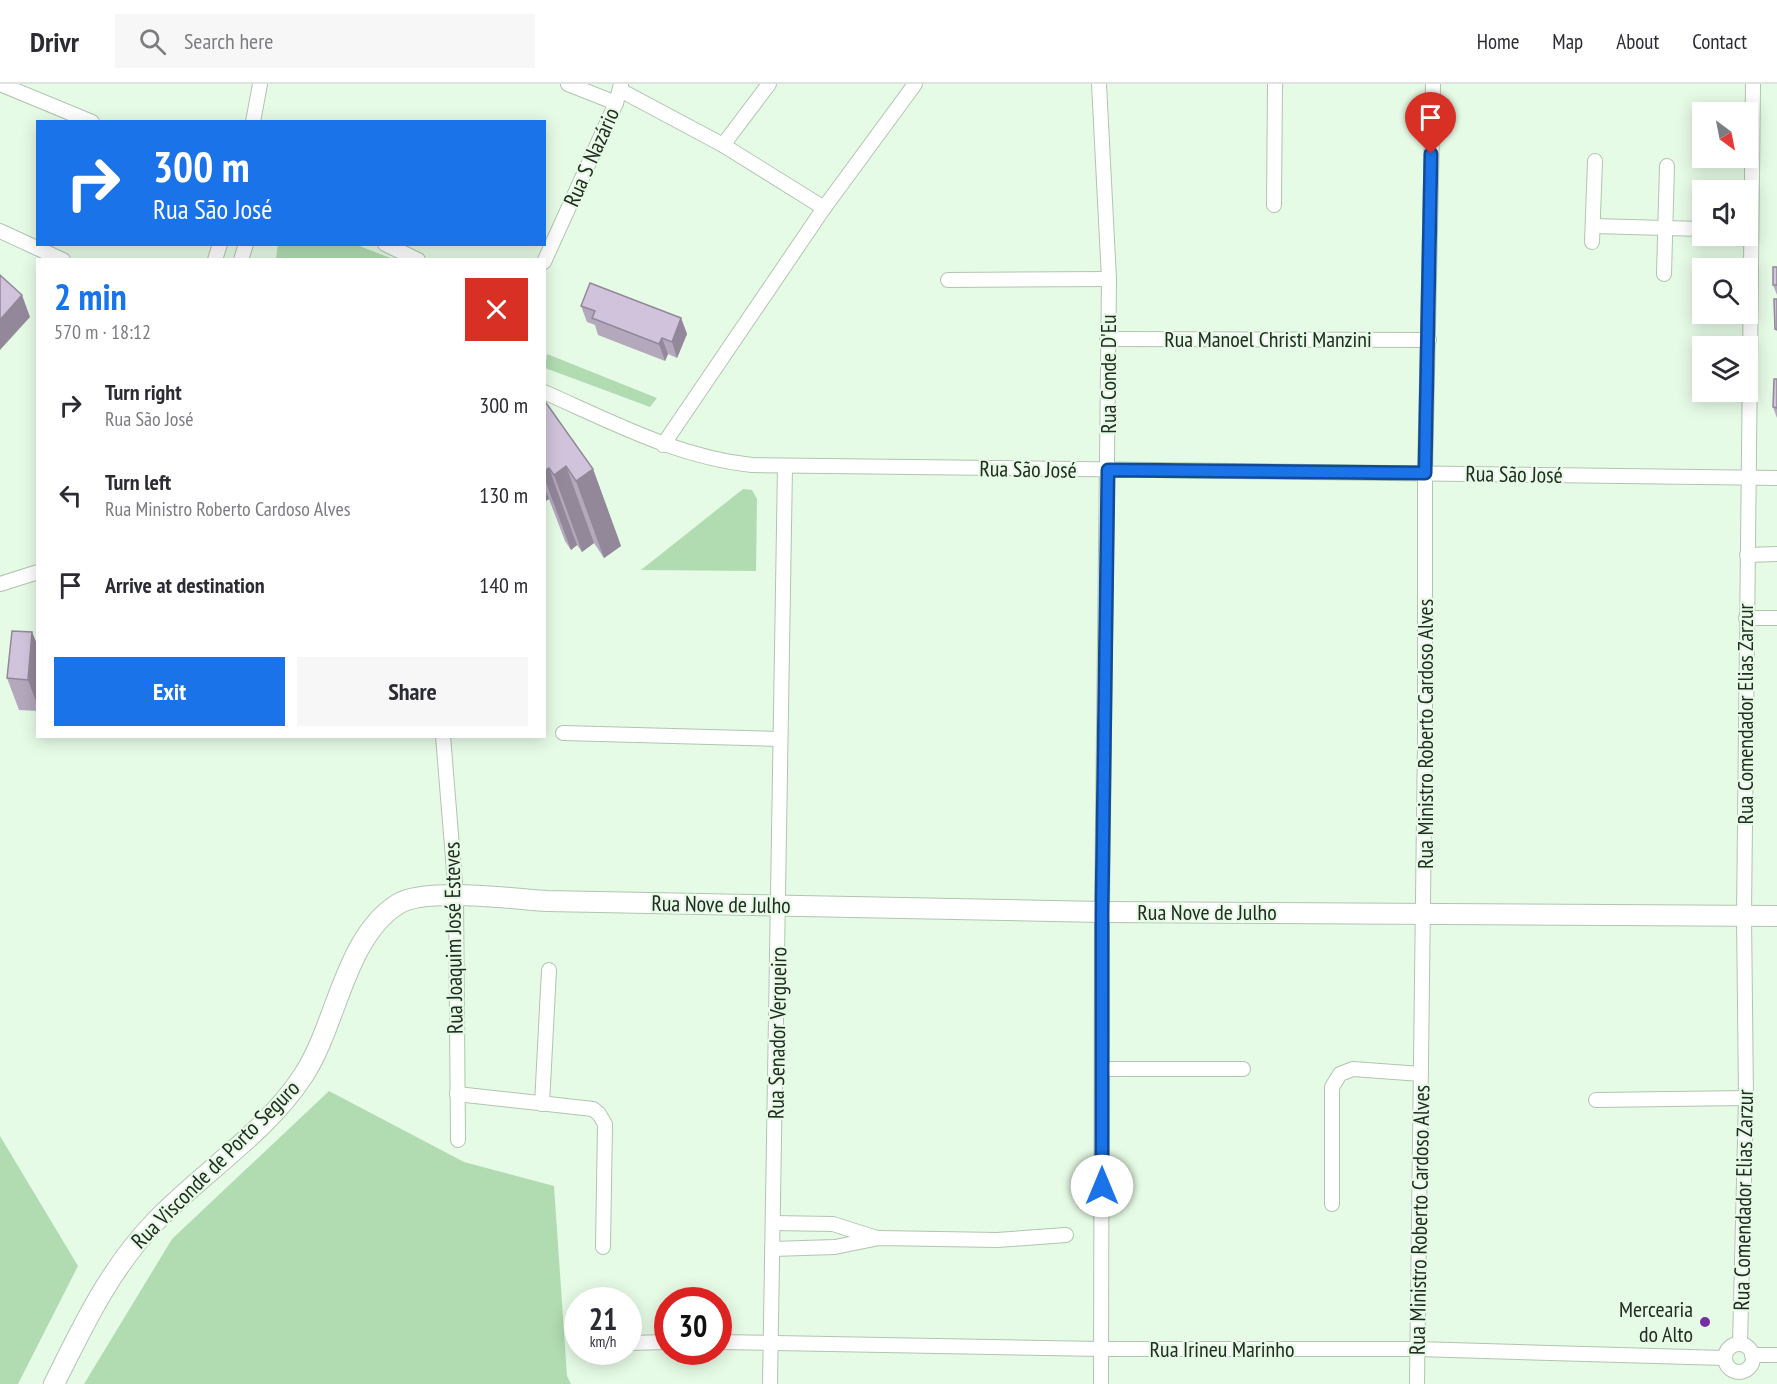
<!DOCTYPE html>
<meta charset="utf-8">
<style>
:root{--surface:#fff;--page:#f7f7f7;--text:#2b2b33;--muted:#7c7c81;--line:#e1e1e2;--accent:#1a73e8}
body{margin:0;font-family:"PT Sans Narrow",sans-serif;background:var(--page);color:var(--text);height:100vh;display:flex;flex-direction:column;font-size:22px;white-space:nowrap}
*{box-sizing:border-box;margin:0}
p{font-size:20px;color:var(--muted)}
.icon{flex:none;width:33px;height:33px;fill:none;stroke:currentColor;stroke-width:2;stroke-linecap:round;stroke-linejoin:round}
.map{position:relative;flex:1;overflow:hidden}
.side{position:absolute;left:36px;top:174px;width:510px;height:480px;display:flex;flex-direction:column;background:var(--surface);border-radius:0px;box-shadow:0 3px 15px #0003}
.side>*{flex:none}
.hud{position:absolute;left:36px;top:36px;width:510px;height:126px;border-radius:0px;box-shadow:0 3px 15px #0003;background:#1a73e8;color:#fff;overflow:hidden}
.needle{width:39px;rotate:148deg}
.controls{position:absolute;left:1692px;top:18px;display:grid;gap:12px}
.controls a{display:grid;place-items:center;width:66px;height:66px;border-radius:0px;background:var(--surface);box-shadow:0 3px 15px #0003;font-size:30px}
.speed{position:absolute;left:564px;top:1203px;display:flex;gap:12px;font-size:30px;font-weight:700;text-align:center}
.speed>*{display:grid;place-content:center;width:78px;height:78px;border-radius:50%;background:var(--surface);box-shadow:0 3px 15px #0003;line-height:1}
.speed small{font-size:15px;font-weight:400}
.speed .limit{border:9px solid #d22;background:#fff;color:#111}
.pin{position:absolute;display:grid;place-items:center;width:51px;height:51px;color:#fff;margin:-62px -26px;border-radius:50% 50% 50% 0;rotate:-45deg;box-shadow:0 0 6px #0007}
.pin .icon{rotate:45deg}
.me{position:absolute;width:66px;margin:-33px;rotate:0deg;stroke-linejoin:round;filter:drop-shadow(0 0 4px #0008)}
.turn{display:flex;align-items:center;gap:21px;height:126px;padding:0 18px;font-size:27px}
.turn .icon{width:78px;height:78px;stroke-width:2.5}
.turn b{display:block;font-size:42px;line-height:51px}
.round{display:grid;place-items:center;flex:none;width:63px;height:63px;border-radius:0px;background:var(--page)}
.head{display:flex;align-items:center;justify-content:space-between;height:102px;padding:0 18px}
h1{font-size:36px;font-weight:800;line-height:45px;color:var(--accent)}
.button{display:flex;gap:12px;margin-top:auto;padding:12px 18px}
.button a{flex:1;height:69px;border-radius:0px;background:var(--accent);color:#fff;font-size:24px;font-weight:800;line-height:69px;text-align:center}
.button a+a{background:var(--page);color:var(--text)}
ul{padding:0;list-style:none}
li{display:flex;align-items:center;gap:18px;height:90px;padding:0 18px}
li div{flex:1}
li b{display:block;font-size:22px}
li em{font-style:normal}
header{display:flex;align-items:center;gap:36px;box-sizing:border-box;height:84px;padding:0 30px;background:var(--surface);border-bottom:2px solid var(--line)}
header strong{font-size:28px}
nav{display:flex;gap:33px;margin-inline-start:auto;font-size:21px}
.search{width:420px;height:54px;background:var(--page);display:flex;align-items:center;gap:15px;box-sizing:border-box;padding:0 21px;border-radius:0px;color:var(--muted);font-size:22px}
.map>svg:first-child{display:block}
</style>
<header>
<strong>Drivr</strong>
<div class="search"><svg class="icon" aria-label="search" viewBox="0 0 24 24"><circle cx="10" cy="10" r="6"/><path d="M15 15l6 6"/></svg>Search here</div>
<nav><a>Home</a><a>Map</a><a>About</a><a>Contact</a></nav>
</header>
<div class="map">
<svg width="1777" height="1300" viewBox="0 0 1777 1300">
<rect width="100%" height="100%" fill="#e6fbe6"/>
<g fill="#b1dcb2">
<polygon points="278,160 357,161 393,175 276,175"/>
<polygon points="547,270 657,314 650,323 545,284"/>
<polygon points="743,405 752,406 757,415 756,487 641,486"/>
<polygon points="329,1007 464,1078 554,1102 567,1292 571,1300 84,1300 172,1155"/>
<polygon points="0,1052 78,1182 18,1300 0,1300"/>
</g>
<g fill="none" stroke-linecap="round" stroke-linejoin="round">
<defs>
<g id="street">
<polyline points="0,0 92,38"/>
<polyline points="568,0 616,19"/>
<polyline points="1099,0 1109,195 1102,828 1101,1300"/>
<polyline points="620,6 723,61 824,124"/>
<polyline points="253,38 260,0"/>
<polyline points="723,61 769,0"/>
<polyline points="1274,121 1275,0"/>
<polyline points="1593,142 1702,145"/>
<polyline points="0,147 63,176"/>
<polyline points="1592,158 1595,77"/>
<polyline points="385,160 418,176"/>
<polyline points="215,176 220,160"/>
<polyline points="241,176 246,160"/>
<polyline points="544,178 616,19 621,0"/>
<polyline points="1664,190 1667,82"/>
<polyline points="948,196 1109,195"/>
<polyline points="1107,255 1429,256"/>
<path d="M544 308C612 338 677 373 752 381L1777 394"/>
<polyline points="663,361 824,124 915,0"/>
<polyline points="1747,471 1777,470"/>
<polyline points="0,500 38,488"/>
<polyline points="1746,534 1777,534"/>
<polyline points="563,649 779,655"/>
<polyline points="443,652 456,812 458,1056"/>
<polyline points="1102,985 1243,985"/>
<polyline points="457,1010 593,1025 599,1030 605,1040 603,1163"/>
<polyline points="1596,1016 1746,1014"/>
<polyline points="542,1020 549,886"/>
<polyline points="1332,1120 1332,1003 1340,990 1353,985 1421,990"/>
<polyline points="773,1139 833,1140 877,1154"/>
<polyline points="772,1165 835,1163 879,1154 997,1156 1066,1151"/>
<polyline points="718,1258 1102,1265 1417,1265 1724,1274"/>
<polyline points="628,1259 668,1258"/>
<polyline points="1740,1260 1746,1014 1744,831 1753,0"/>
<circle cx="1739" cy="1274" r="14"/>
<polyline points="1752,1271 1777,1271"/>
<polyline points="770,1300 785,382"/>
<polyline points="1417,1300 1425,655 1425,389 1433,0"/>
</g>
<path id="secondary" d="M54 1300C83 1242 109 1186 154 1139 201 1089 265 1050 303 992 337 941 344 854 398 820 425 803 514 815 547 817L1102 828 1777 832"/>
</defs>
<use href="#street" stroke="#b1c4b1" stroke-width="16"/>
<use href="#secondary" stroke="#b1c4b1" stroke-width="22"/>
<use href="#street" stroke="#fff" stroke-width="14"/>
<use href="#secondary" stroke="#fff" stroke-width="20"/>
</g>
<g fill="#b3a8bc">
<polygon points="1777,183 1777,211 1773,201"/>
<polygon points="581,222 681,234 687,250 677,274 668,270 665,277 598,251 595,241 587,238"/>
<polygon points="1777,295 1777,334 1773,323"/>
<polygon points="544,316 593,385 621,462 604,474 594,459 582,468 577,461 571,466 565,457 549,415 544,418"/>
<polygon points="32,548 38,563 38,627 19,626 7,594"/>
</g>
<g fill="#928899">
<polygon points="22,211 30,233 0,266 0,236"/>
<polygon points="681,234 687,250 677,274 672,258"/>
<polygon points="662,254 668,270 665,277 659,260"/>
<polygon points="566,382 594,459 582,468 554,391"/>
<polygon points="549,384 577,461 571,466 544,393 544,387"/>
<polygon points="593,385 621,462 604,474 576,397"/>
<polygon points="544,402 549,415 544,418"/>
<polygon points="32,548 38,563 38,623 28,596"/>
</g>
<g fill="#d0c3db" stroke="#928899" stroke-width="1.5">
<rect x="1773" y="183" width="4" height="18"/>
<polygon points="0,191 22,211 0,236"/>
<polygon points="590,199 681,234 672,258 662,254 659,260 592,234 595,227 581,222"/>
<polygon points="1774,215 1777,215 1777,246 1775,245"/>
<polygon points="1774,295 1777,295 1777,324 1773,323"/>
<polygon points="544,316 593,385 576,397 566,382 554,391 549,384 544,387"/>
<polygon points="12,547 32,548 28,596 7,594"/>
</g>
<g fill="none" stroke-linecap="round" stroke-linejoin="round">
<defs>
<polyline id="route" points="1102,1102 1102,828 1108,386 1425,389 1431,70"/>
</defs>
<use href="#route" stroke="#114b97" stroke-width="15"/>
<use href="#route" stroke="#1a73e8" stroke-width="10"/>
</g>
<circle fill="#762ea1" stroke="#e6fbe6" stroke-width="2" cx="1705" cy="1238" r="6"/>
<g text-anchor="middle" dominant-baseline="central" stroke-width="4.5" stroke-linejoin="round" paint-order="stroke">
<g font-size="22" fill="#232b23" stroke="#e6fbe6">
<text transform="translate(591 73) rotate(-66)">Rua S Nazário</text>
<text x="1268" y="255">Rua Manoel Christi Manzini</text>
<text transform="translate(1108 290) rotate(-90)">Rua Conde D'Eu</text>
<text transform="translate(1028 385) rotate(1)">Rua São José</text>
<text transform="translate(1514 390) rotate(1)">Rua São José</text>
<text transform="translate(1745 630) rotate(-90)">Rua Comendador Elias Zarzur</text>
<text transform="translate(1425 650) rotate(-90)">Rua Ministro Roberto Cardoso Alves</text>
<text transform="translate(721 820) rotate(1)">Rua Nove de Julho</text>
<text x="1207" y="828">Rua Nove de Julho</text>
<text transform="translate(453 854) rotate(-91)">Rua Joaquim José Esteves</text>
<text transform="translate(777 949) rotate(-89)">Rua Senador Vergueiro</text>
<text transform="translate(215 1080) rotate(-45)">Rua Visconde de Porto Seguro</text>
<text transform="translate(1743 1116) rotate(-89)">Rua Comendador Elias Zarzur</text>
<text transform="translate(1419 1136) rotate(-89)">Rua Ministro Roberto Cardoso Alves</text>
<text x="1222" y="1265">Rua Irineu Marinho</text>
</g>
<g font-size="22" fill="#232b23" stroke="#e6fbe6" text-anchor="end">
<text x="1693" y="1225">Mercearia<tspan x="1693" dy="25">do Alto</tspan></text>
</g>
</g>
</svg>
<div class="controls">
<a><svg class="needle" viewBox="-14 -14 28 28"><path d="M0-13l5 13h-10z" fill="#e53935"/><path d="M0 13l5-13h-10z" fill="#7c7c81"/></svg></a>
<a><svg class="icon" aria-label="sound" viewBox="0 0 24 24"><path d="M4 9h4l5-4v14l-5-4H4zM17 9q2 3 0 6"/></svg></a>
<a><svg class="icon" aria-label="search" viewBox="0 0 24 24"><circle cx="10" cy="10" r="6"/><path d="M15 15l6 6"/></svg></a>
<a><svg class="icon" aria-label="layers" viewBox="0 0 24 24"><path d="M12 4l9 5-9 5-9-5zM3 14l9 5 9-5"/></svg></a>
</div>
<div class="speed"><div>21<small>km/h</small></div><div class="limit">30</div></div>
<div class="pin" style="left:1431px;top:70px;background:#d93025"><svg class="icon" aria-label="arrive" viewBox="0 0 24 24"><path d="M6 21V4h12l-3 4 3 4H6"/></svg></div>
<svg class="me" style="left:1102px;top:1102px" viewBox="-20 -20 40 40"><circle r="19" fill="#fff"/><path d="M0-13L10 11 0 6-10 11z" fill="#1a73e8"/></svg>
<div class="hud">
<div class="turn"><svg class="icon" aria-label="right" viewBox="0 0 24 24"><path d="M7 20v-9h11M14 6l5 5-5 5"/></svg><div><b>300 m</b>Rua São José</div></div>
</div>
<section class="side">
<div class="head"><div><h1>2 min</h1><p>570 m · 18:12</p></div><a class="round" style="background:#d93025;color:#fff"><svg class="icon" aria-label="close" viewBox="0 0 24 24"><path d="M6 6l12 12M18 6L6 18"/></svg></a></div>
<ul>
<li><svg class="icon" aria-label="right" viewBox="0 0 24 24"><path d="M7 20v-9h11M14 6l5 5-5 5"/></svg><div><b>Turn right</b><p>Rua São José</p></div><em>300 m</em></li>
<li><svg class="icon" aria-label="left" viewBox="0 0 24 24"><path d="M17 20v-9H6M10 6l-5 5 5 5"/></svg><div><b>Turn left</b><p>Rua Ministro Roberto Cardoso Alves</p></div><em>130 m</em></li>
<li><svg class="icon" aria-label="arrive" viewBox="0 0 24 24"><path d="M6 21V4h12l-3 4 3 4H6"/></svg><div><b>Arrive at destination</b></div><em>140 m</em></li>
</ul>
<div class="button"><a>Exit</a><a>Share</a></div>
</section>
</div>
